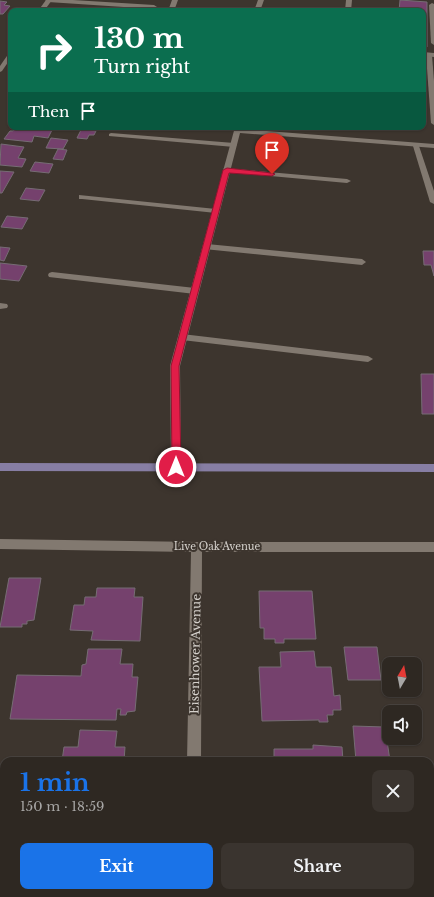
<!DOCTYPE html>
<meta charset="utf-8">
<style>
:root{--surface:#2e2822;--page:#3a342f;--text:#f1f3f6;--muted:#a7a6a5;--line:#494440;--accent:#1a73e8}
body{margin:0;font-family:"Libre Baskerville",serif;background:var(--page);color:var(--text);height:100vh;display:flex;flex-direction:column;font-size:15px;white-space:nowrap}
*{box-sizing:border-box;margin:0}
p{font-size:13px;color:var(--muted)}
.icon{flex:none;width:22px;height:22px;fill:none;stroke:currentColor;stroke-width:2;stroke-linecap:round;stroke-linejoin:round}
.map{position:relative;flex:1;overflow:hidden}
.sheet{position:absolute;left:0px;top:757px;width:434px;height:140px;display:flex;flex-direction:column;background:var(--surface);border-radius:12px 12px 0 0;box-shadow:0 1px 3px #0004,0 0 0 1px var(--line)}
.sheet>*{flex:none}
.banner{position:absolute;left:8px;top:8px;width:418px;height:122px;border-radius:8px;box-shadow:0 1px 3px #0004,0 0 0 1px var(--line);background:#0b6e4f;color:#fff;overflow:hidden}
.needle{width:26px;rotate:10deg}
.tools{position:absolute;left:382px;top:657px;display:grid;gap:8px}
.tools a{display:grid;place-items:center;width:40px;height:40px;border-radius:8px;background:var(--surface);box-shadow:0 1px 3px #0004,0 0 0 1px var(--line);font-size:20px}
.pin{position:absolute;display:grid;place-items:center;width:34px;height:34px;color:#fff;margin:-41px -17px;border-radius:50% 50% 50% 0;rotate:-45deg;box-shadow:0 0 4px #0007}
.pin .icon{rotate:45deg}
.me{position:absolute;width:44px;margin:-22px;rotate:0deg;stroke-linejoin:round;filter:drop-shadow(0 0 3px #0008)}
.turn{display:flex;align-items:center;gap:14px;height:84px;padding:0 20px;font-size:18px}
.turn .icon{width:52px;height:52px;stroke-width:2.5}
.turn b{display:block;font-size:28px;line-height:34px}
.then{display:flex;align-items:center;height:38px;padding:0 20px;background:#0003;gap:8px;font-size:15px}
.round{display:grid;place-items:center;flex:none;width:42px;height:42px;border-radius:8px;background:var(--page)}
.head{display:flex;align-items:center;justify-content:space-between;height:68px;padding:0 20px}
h1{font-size:24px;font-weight:700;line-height:30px;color:var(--accent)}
.primary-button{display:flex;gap:8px;margin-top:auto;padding:8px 20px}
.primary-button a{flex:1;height:46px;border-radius:8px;background:var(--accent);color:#fff;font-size:16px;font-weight:700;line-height:46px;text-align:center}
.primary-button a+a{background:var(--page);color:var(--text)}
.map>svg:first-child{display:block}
</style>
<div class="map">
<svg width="434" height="897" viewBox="0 0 434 897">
<rect width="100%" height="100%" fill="#3d352e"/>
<g fill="#75416d" stroke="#766c74">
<polygon points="400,0 427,2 427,47 423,46 423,11 399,11"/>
<polygon points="0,1 7,2 4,5 10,6 3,14 0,14"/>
<polygon points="16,127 39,127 53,128 48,138 34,136 32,142 4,139 10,131 13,131"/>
<polygon points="81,130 96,131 94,135 89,135 87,139 77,138"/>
<polygon points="51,138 68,140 63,149 46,148"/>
<polygon points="1,144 24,147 18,158 26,159 22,167 0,165"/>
<polygon points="58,149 67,150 63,160 53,159"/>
<polygon points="35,162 53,164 49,173 30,171"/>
<polygon points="0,171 14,172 2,193 0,193"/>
<polygon points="26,188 45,190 39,201 20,199"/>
<polygon points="7,216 28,218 22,229 1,227"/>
<polygon points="0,247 10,248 4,261 0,260"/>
<polygon points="423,251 434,251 434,276 431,265 424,265"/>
<polygon points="0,263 27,266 19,281 0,279"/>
<polygon points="421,374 434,374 434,414 422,414"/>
<polygon points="9,578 41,578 34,620 27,621 27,624 22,624 22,627 0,627"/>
<polygon points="97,588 135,588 134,597 143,597 140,641 91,640 93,631 70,630 74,605 84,605 85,597 96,597"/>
<polygon points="259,591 312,591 316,639 284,639 284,643 275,643 275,639 264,639 264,628 260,628"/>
<polygon points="344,647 377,647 381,680 348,680"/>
<polygon points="88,649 122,649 120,664 133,664 132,677 138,677 135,711 127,712 126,715 120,715 121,709 117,709 116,720 10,719 17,675 81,676 82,665 86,664"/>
<polygon points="314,651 316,667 331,667 334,696 340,695 341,710 333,710 333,715 327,715 328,722 319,722 319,720 262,721 259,667 281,667 280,652"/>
<polygon points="353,726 385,727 390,761 356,761"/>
<polygon points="80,730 117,731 115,747 125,747 124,761 62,761 64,747 78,747"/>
<polygon points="313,745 342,747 343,761 264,761 264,759 274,759 274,749 313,749"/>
<polygon points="430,875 434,875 434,897 402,897 402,893 430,893"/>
<rect x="35" y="893" width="88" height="4"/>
<polygon points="275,893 359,893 360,897 275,897"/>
</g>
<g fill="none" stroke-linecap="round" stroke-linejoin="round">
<g fill="#827970" fill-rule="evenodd">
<polygon points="172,0 178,0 174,11 168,11"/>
<polygon points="258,0 264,0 260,11 254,11"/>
<polygon points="346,0 352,0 351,11 345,11"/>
<polygon points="432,3 434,4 434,45 431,43 429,5"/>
<polygon points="429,53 432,55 434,81 434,125 431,123 426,55"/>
<polygon points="111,133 234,143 237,145 234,147 109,136 109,134"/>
<polygon points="416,144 419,146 434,191 434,204 430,202 413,146"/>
<polygon points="224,168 347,179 351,181 347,183 227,172 223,170"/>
<polygon points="79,195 216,209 220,211 216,213 82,199 79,199"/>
<polygon points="207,244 362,259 366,262 362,265 204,249 203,247"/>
<polygon points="52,272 195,288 199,291 195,294 49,277 48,275 49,273"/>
<polygon points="0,303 7,304 8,306 7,308 0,309"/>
<polygon points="182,334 368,356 373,359 368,362 182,340 178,337"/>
</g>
<g fill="#827970" fill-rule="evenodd">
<polygon points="45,0 73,0 154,5 157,7 154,9 48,2"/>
<polygon points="423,52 434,53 434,57 423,56"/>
<polygon points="235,127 241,127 241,129 434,144 434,148 240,133 180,366 181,467 180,470 176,471 172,470 171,467 170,366"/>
<polygon points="0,539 197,542 434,542 434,552 202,552 201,761 187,761 191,552 0,549"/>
<rect x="186" y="893" width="14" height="4"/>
</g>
<g fill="#827970" fill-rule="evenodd">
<polygon points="46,0 52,0 44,11 38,11"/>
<polygon points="11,52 11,58 2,71 0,72 0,66 9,53"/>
</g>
<polygon fill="#877ea4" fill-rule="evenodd" points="0,463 434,464 434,472 0,471"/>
</g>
<polygon fill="#e11d48" stroke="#92132f" points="227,168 272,173 275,174 272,176 229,173 179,366 181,467 180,470 173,470 172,467 171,366 223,170"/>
<g text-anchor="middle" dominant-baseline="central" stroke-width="4" stroke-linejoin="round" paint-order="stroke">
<g font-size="10" fill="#d5d1cc" stroke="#3d352e">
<text x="217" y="546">Live Oak Avenue</text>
</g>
<g font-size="12" fill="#d5d1cc" stroke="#3d352e">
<text transform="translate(195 654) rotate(-89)">Eisenhower Avenue</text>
</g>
</g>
</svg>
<div class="tools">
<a><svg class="needle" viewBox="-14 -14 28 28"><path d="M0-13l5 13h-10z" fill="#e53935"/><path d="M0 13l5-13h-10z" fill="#a7a6a5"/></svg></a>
<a><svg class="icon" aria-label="sound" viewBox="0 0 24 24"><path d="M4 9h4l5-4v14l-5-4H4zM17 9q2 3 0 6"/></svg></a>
</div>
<div class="pin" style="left:272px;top:174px;background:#d93025"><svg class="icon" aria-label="arrive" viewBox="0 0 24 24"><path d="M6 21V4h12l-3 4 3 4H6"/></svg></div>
<svg class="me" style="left:176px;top:467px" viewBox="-20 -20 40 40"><circle r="17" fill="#e11d48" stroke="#fff" stroke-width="3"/><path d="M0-11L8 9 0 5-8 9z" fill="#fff"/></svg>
<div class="banner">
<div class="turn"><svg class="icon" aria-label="right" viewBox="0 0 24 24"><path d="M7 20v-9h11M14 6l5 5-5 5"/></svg><div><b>130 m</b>Turn right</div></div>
<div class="then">Then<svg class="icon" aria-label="arrive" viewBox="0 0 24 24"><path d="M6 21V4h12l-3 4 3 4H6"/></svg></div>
</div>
<section class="sheet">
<div class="head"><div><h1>1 min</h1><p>150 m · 18:59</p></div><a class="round"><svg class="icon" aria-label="close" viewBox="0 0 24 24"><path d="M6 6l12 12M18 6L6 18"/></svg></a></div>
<div class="primary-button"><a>Exit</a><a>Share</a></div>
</section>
</div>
